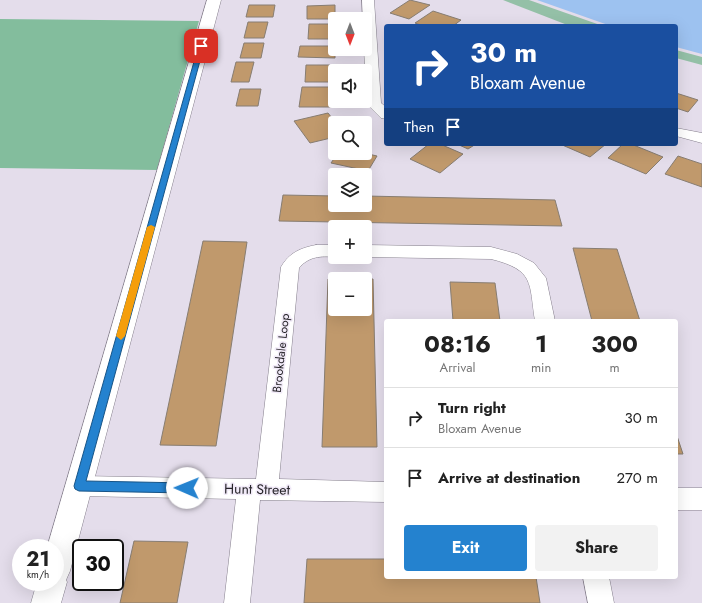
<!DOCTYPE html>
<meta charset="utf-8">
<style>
:root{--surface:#fff;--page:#f2f2f2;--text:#222;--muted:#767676;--line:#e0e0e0;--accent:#2482cf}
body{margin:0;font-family:Jost,sans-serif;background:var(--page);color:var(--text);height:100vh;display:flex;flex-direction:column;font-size:15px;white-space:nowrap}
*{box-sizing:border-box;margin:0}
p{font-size:13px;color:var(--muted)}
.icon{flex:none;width:22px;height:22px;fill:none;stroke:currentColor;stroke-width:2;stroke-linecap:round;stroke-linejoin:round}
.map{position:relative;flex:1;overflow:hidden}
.details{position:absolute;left:384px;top:319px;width:294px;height:260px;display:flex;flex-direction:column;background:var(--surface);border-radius:4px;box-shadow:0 4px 16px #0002}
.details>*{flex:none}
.banner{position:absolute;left:384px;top:24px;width:294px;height:122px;border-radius:4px;box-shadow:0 4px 16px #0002;background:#1a4fa0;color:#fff;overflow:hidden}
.needle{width:26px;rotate:180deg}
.controls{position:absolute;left:328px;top:12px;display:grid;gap:8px}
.controls a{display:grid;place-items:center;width:44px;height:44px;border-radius:4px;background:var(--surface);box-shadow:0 4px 16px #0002;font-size:20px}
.speed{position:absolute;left:12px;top:539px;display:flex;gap:8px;font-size:20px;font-weight:700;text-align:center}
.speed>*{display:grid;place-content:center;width:52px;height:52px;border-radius:50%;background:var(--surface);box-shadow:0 4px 16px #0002;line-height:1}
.speed small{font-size:10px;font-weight:400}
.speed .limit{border:2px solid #111;border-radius:6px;background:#fff;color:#111}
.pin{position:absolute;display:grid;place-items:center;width:34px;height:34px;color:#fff;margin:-17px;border-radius:8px;box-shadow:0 2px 6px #0006}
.me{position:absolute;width:44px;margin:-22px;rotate:271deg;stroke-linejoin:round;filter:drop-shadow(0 0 3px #0008)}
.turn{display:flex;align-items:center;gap:14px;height:84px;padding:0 20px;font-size:18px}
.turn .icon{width:52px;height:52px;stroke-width:2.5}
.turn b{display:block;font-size:28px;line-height:34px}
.then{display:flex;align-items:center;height:38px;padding:0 20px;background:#0003;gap:8px;font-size:15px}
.eta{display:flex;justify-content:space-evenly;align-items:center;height:68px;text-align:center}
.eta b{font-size:24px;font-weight:700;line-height:28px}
.primary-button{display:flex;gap:8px;margin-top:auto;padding:8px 20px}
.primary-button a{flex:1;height:46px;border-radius:4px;background:var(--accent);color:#fff;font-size:16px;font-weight:700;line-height:46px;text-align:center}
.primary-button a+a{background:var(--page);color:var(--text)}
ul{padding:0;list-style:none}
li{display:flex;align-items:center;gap:12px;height:60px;padding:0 20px;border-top:1px solid var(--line)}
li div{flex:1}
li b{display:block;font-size:15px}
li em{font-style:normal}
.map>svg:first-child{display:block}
</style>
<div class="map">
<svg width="702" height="603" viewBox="0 0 702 603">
<rect width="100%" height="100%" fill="#e4ddeb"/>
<g fill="#94c0a7">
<polygon points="503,0 529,0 603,26 570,26"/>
<polygon points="676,50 702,57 702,65 676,58"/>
</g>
<polygon fill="#83bd9d" points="0,19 199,21 157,170 0,168"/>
<polygon fill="#9dc2f0" points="537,0 702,0 702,54 676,47 676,26 611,26"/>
<g fill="#c0996c" stroke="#877d72">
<polygon points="410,0 430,5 409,19 390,13"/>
<polygon points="249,5 275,5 273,17 246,17"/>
<polygon points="335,5 335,19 307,19 307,6"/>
<polygon points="433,11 461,20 453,26 423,26 415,23"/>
<polygon points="248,22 268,22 264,38 244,38"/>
<polygon points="309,24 335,24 335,39 308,39"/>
<polygon points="244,43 264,43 261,58 240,58"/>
<polygon points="300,46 335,46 335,58 298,57"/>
<polygon points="236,62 254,62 249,82 231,82"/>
<polygon points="306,65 330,65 330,82 305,82"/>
<polygon points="302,87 333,87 332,107 299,107"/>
<polygon points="240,89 261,89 258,106 236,106"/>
<polygon points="676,93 698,100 688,112 676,108"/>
<polygon points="328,113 336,123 335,123 335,137 310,143 294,121"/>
<polygon points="429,144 440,144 463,154 440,173 410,159"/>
<polygon points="457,144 476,144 468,149"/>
<polygon points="560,144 606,144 590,157"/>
<polygon points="623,144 631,144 663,157 646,174 608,158"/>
<polygon points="338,153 364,153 377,156 368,171 331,163"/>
<polygon points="678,156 702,164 702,187 665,174"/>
<polygon points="283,195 335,196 335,205 365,205 365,196 555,200 562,226 279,221"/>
<polygon points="203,241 247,242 216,446 160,445"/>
<polygon points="573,248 617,249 640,321 592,321"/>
<polygon points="328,279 335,279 335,309 365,309 365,279 373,279 377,447 322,447"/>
<polygon points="450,282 495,283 500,321 453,321"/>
<polygon points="676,433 683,454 676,454"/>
<polygon points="134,541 188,542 177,603 120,603"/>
<polygon points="307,559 386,559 386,577 536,577 540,603 304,603"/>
</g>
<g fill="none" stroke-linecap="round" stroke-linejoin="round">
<defs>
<g id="street">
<polygon points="362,0 374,0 381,103 386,107 386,119 381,118 367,104 364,49 365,19 363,19"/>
<polygon points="676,128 702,133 702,143 676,136"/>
<path d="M316 245H335V257C321 256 309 256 299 268L279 479 386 482V502L260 500 250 603H224L236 499 79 496 71 493 67 486 71 479 79 476 256 479 281 267C289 253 300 248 316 245Z"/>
<path d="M365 245 491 247 517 254 534 263 546 278 555 321H535C529 283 535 270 491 259L365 257Z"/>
<rect x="676" y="488" width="26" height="22"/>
<polygon points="583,577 609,577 614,603 588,603"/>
</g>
<polygon id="secondary" points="207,0 221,0 70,571 66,580 67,582 61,603 31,603 37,582 55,582 55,548 47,548"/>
</defs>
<use href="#street" stroke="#857f8c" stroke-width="1"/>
<use href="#secondary" stroke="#857f8c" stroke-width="1"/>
<use href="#street" fill="#fff" fill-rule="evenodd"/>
<use href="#secondary" fill="#fff" fill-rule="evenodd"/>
</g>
<polygon fill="#2482cf" stroke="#175487" points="199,44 204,46 86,481 187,483 191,484 193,488 191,491 187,493 79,491 75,489 74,486"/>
<polygon fill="#f59e0b" points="151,225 155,227 125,336 121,340 116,336 147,227"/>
<g text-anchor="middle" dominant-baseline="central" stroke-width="3" stroke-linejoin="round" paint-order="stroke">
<g font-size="12" fill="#262429" stroke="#f1eaf8">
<text transform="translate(281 353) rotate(-84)">Brookdale Loop</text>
</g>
<g font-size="14" fill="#262429" stroke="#f1eaf8">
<text transform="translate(257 489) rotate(1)">Hunt Street</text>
</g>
</g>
</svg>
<div class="controls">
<a><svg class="needle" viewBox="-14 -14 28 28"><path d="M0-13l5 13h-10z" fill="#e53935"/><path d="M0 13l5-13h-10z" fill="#767676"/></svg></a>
<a><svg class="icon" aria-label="sound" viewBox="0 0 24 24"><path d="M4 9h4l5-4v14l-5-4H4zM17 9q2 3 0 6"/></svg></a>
<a><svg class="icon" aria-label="search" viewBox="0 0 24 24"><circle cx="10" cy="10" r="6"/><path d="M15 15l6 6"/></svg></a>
<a><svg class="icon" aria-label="layers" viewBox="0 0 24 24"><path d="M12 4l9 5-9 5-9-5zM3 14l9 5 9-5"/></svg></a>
<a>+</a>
<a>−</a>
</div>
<div class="speed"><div>21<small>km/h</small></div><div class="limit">30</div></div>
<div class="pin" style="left:201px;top:46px;background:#d93025"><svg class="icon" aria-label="arrive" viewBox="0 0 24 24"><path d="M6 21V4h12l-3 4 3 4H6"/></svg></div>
<svg class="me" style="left:187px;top:488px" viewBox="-20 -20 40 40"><circle r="19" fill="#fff"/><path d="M0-13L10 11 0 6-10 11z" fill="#2482cf"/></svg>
<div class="banner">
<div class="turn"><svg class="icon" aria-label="right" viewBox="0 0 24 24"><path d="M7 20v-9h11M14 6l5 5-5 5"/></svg><div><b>30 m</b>Bloxam Avenue</div></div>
<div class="then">Then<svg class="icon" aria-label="arrive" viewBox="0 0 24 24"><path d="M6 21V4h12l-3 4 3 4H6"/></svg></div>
</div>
<section class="details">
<div class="eta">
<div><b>08:16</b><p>Arrival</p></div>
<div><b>1</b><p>min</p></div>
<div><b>300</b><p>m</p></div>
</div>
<ul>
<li><svg class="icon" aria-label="right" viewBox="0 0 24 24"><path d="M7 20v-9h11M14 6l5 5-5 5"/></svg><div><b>Turn right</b><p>Bloxam Avenue</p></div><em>30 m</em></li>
<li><svg class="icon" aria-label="arrive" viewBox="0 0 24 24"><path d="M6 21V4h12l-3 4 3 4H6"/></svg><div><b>Arrive at destination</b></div><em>270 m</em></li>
</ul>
<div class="primary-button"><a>Exit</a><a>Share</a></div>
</section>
</div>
